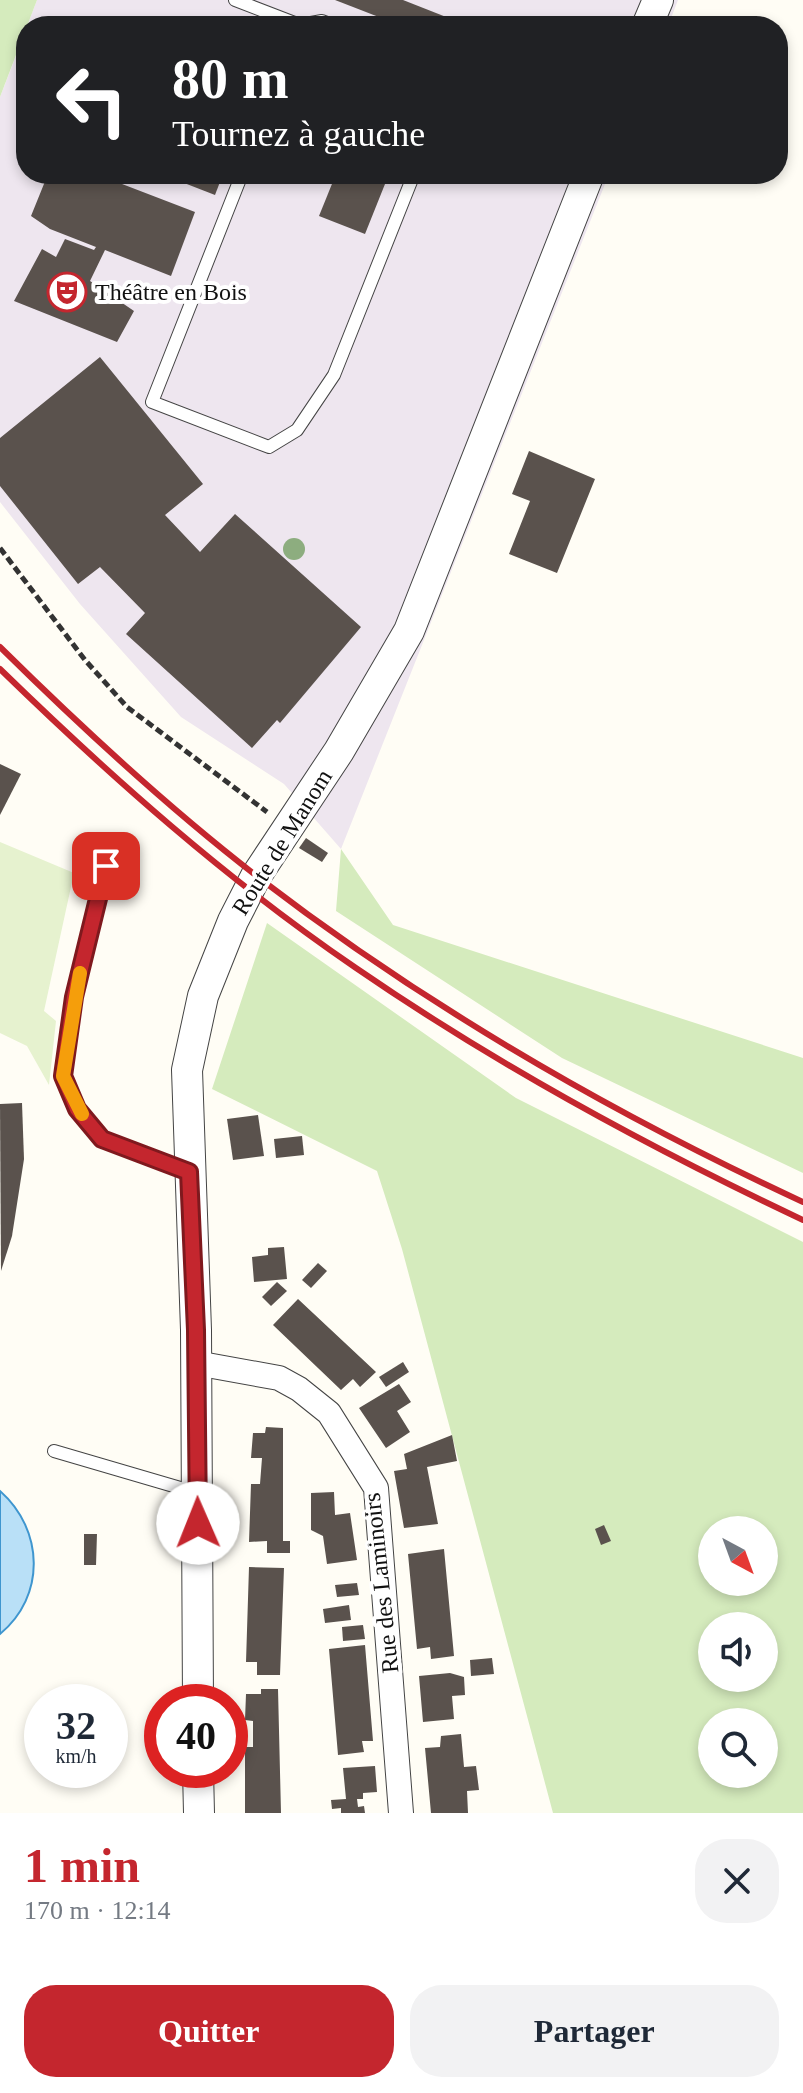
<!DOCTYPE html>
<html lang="fr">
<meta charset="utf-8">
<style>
:root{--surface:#fff;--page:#f2f2f3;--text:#1f2937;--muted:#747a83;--accent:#c4262e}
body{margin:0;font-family:Georgia,serif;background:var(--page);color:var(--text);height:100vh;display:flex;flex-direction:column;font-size:30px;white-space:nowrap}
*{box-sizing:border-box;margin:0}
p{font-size:26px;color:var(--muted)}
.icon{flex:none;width:44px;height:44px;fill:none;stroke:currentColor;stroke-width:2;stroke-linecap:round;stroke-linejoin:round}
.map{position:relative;height:1813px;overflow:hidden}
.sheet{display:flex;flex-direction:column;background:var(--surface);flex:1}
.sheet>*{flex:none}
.banner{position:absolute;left:16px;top:16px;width:772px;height:168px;border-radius:32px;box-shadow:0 4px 12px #0003;background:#202124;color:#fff;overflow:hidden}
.needle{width:52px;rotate:139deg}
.controls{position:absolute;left:698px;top:1516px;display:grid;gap:16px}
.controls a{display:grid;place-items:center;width:80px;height:80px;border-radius:50%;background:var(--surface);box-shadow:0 4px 12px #0003;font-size:40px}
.speed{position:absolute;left:24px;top:1684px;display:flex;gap:16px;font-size:40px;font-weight:700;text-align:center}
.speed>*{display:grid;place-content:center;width:104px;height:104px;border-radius:50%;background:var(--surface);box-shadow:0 4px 12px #0003;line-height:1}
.speed small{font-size:20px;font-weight:400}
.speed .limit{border:12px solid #d22;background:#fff;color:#111}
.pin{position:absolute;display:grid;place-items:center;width:68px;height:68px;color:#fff;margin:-34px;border-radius:16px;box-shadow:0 4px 12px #0006}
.me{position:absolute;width:88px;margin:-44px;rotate:359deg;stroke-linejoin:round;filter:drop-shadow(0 0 6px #0008)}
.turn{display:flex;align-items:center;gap:28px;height:168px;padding:0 24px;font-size:36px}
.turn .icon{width:104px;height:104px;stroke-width:2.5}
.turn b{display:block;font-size:56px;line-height:68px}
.round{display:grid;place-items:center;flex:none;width:84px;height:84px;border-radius:32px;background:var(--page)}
.head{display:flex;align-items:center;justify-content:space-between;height:136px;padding:0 24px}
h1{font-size:48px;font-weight:800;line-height:60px;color:var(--accent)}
.action{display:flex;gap:16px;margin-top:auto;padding:16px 24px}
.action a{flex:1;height:92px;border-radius:32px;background:var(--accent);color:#fff;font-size:32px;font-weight:800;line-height:92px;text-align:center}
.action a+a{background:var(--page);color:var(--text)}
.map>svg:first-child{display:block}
</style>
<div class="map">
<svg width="803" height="1813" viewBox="0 0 803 1813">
<rect width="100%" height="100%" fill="#fffdf5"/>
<g fill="#eee6ef">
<polygon points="37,0 678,0 668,26 27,26"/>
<polygon points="26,30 26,174 609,174 341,849 284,784 181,717 80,604 0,502 0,97"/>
</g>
<g fill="#d5ebbd" fill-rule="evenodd">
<polygon points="0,0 37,0 0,97"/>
<polygon points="341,849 393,925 803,1058 803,1173 562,1058 336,911"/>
<path d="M267 923 516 1098 803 1242V1813H553L402 1249 377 1171 212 1089ZM712 1530H764V1582H712ZM712 1626H764V1678H712ZM712 1722H764V1774H712Z"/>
</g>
<polygon fill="#e6f2cf" points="0,842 74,873 44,1011 56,1021 49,1085 27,1046 0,1033"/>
<path fill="#b9e0f7" stroke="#3f96cf" stroke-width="2" d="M0 1491C44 1530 46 1596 0 1634Z"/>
<g fill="#5a524d">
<polygon points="335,0 403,0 469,26 402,26"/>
<polygon points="48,174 96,174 195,212 171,276 105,250 90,281 134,311 117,342 14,301 42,249 56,257 65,239 94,250 96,247 50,229 31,216"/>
<polygon points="161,174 223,174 215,195"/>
<polygon points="336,174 389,174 365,234 319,216"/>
<polygon points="100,357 203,484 165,515 200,552 235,514 361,627 280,723 277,720 252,748 126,634 145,613 100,567 78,584 0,486 0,438"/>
<polygon points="529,451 595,479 557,573 509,554 530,501 512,494"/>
<polygon points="0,764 21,774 0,815"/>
<polygon points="306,838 328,853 322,862 299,848"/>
<polygon points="22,1103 24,1159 12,1236 1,1271 0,1104"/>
<polygon points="258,1115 264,1156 233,1160 227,1119"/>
<polygon points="302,1136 304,1155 276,1158 274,1139"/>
<polygon points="284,1247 287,1279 254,1282 252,1257 268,1255 268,1248"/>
<polygon points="318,1263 327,1271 311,1288 302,1280"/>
<polygon points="277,1282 287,1291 271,1306 262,1297"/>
<polygon points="298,1299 376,1372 360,1387 353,1379 341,1390 273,1325"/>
<polygon points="403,1362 409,1372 386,1387 379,1377"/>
<polygon points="399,1384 411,1402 397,1411 410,1432 386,1448 359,1408"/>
<polygon points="266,1427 283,1428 283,1541 290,1541 290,1553 267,1553 267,1541 249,1542 251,1484 260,1484 262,1458 251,1458 253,1433 265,1433"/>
<polygon points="452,1435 457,1461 427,1467 438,1524 404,1528 394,1471 407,1469 404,1454"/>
<polygon points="334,1492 335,1515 350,1513 357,1560 327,1564 323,1536 311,1530 311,1493"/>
<polygon points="604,1525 611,1541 601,1545 595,1529"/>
<polygon points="84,1534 97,1534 96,1565 84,1565"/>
<polygon points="444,1549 454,1656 431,1659 430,1647 417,1649 408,1554"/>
<polygon points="249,1567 284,1568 280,1675 257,1675 257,1662 246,1662"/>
<polygon points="357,1583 359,1595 337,1597 335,1585"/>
<polygon points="349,1605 351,1620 325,1623 323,1609"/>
<polygon points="363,1625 365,1639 343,1641 342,1627"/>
<polygon points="365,1645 373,1741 362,1741 364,1752 338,1755 329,1649"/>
<polygon points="492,1658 494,1674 471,1676 470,1660"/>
<polygon points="450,1673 464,1677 465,1695 452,1696 454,1719 423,1722 419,1676"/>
<polygon points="261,1689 278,1689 281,1813 245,1813 245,1747 253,1747 253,1721 245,1720 246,1694 261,1694"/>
<polygon points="461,1734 464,1767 476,1766 479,1790 467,1791 468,1813 431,1813 425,1748 440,1747 441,1736"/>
<polygon points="375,1766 377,1792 363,1793 363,1799 357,1799 358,1807 364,1806 365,1813 341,1813 341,1808 332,1809 331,1800 346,1799 343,1768"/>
</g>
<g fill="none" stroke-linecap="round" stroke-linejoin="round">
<defs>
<g id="service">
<polyline points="235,0 300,25 322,21 335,26"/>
<polyline points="242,174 152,402 269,447 297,430 334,375 414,174"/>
<polyline points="106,866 74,997 63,1076 77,1109 102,1139 189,1172"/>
<polyline points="54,1451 194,1492"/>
</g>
<polyline id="minor" points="196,1363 279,1378 299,1389 329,1413 376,1488 401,1813"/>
<g id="tertiary">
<polyline points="647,26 658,0"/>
<polyline points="198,1702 196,1330 187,1070 203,996 233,921 256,876 339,751 409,631 589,174"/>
<polyline points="198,1770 199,1813"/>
</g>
</defs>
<use href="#service" stroke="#444" stroke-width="14"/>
<use href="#minor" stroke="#444" stroke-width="26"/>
<use href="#tertiary" stroke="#444" stroke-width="32"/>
<polyline stroke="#333" stroke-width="5" stroke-dasharray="8 4" stroke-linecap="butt" points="0,548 85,660 127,707 267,812"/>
<use href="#service" stroke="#fff" stroke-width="12"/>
<use href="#minor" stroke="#fff" stroke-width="24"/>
<use href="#tertiary" stroke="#fff" stroke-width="30"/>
<g stroke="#c4262e" stroke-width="6">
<path d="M0 647C82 728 166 806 258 877 426 1006 611 1113 803 1202"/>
<path d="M0 669C111 777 227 880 356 968 497 1065 648 1147 803 1220"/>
</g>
</g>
<circle fill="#8dad7f" cx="294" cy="549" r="11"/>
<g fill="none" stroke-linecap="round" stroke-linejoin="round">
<defs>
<polyline id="route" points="106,866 74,997 63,1076 77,1109 102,1139 189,1172 196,1330 198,1523"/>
</defs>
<use href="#route" stroke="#7f191e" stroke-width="20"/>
<use href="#route" stroke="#c4262e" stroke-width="14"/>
<polyline stroke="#f59e0b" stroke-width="14" points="80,973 63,1076 82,1114"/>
</g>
<defs>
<symbol id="theatre-ring" viewBox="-11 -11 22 22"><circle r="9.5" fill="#fff" stroke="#c4262e" stroke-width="1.5"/><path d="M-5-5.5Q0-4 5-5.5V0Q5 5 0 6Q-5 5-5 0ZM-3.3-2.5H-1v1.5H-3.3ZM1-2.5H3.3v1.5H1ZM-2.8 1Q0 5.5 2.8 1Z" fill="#c4262e"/></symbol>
</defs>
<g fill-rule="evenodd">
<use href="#theatre-ring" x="45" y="270" width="44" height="44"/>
</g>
<g text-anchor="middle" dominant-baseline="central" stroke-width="8" stroke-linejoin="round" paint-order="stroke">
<g font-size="24" fill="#111" stroke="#fff" text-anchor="start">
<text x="95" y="292">Théâtre en Bois</text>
</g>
<g font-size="24" fill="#111" stroke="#fff">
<text transform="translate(282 842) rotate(-58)">Route de Manom</text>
<text transform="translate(381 1583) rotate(-96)">Rue des Laminoirs</text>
</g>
</g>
</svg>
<div class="controls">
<a><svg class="needle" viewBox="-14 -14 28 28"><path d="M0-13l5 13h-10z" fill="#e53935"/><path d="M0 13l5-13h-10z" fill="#747a83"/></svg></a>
<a><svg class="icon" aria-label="sound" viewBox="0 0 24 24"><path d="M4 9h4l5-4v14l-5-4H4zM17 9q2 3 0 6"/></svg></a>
<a><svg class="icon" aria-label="search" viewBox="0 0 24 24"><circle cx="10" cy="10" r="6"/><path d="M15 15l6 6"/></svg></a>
</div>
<div class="speed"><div>32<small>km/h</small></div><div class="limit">40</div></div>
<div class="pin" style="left:106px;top:866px;background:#d93025"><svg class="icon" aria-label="arrive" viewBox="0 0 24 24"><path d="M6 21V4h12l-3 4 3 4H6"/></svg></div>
<svg class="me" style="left:198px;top:1523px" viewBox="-20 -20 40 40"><circle r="19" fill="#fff"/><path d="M0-13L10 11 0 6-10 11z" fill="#c4262e"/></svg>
<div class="banner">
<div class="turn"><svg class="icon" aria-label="left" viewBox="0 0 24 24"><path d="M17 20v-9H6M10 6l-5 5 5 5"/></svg><div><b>80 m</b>Tournez à gauche</div></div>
</div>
</div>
<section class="sheet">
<div class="head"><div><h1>1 min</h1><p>170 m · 12:14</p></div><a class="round"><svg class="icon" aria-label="close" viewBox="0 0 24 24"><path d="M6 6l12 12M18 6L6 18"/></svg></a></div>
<div class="action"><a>Quitter</a><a>Partager</a></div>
</section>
